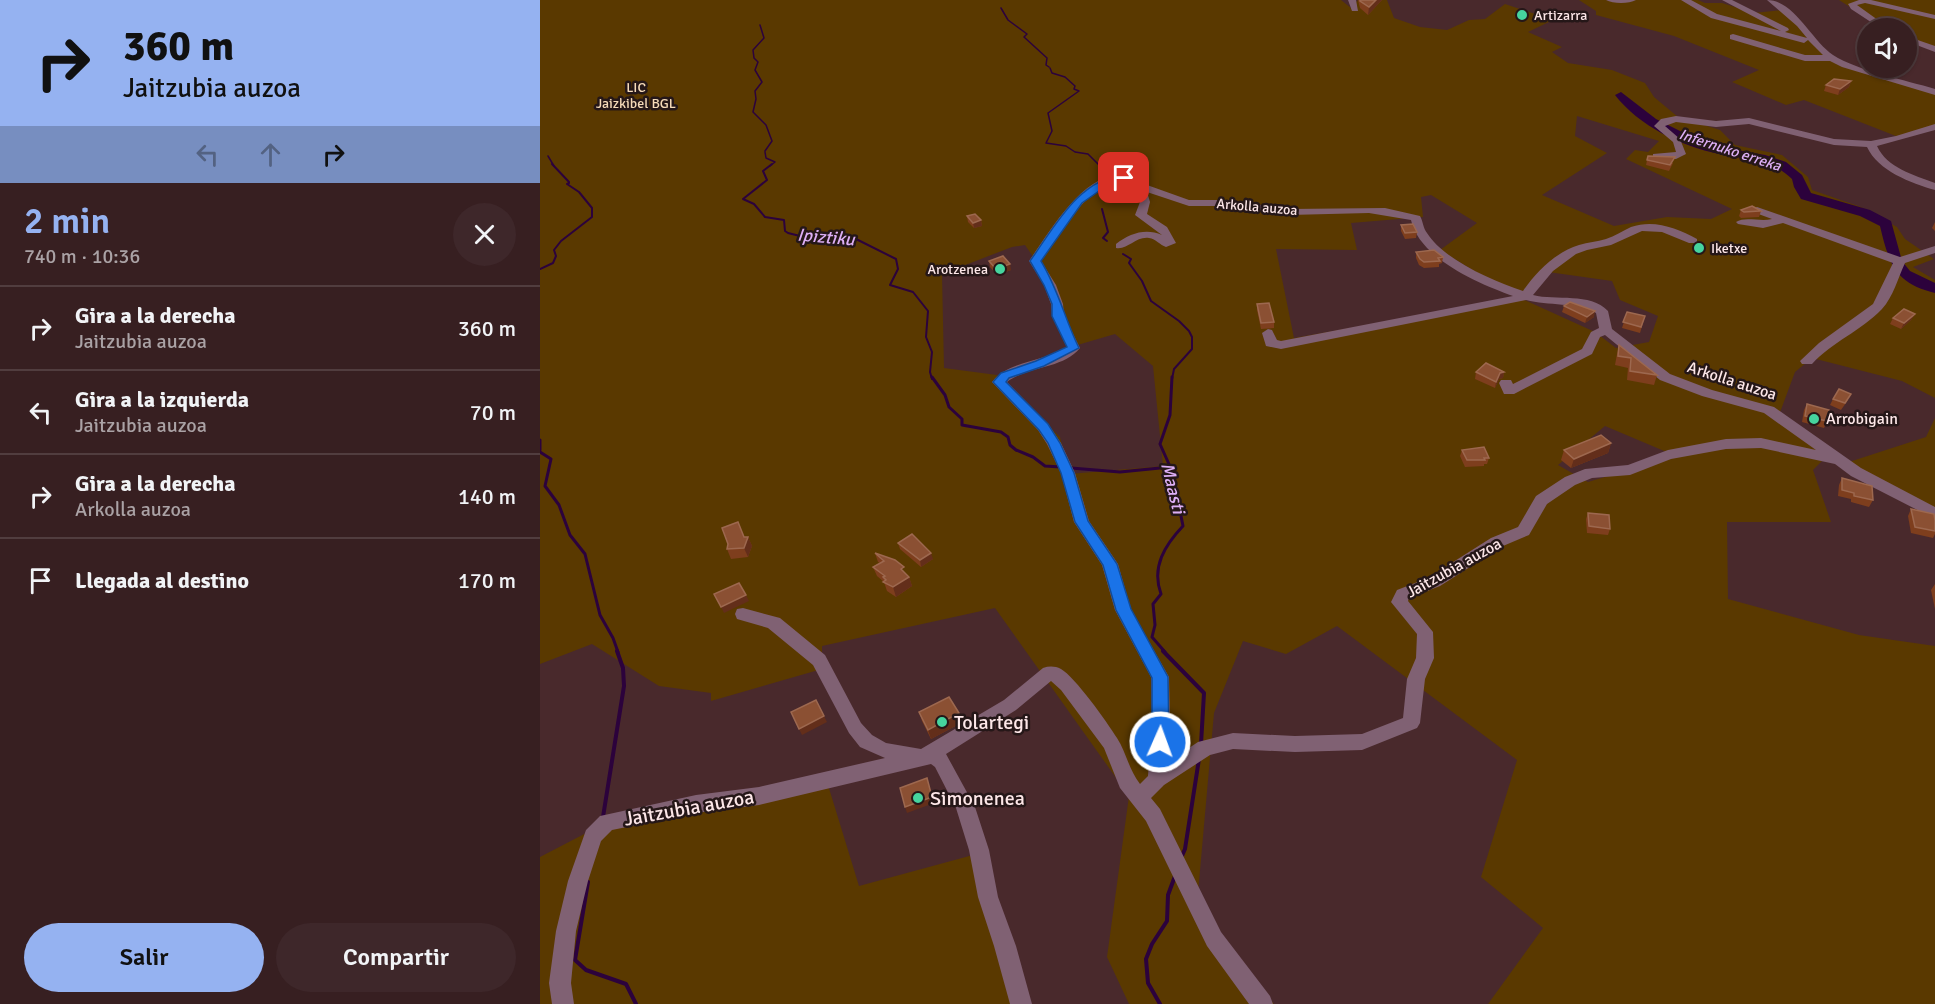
<!DOCTYPE html>
<html lang="es">
<meta charset="utf-8">
<style>
:root{--surface:#371f21;--page:#3e272a;--text:#f1f3f6;--muted:#aaa2a5;--line:#513d3f;--accent:#95b2f1}
body{margin:0;font-family:Signika,sans-serif;background:var(--page);color:var(--text);height:100vh;display:flex;flex-direction:column;font-size:22px;white-space:nowrap}
*{box-sizing:border-box;margin:0}
p{font-size:20px;color:var(--muted)}
.icon{flex:none;width:33px;height:33px;fill:none;stroke:currentColor;stroke-width:2;stroke-linecap:round;stroke-linejoin:round}
.map{position:relative;flex:1;overflow:hidden}
.drawer{display:flex;flex-direction:column;background:var(--surface);width:540px}
.drawer>*{flex:none}
.top-card{background:#95b2f1;color:#111;overflow:hidden}
.controls{position:absolute;left:1317px;top:18px;display:grid;gap:12px}
.controls a{display:grid;place-items:center;width:60px;height:60px;border-radius:50%;background:var(--surface);box-shadow:0 2px 4px #0004,0 0 0 2px var(--line);font-size:30px}
.pin{position:absolute;display:grid;place-items:center;width:51px;height:51px;color:#fff;margin:-26px;border-radius:12px;box-shadow:0 3px 9px #0006}
.me{position:absolute;width:66px;margin:-33px;rotate:2deg;stroke-linejoin:round;filter:drop-shadow(0 0 4px #0008)}
.turn{display:flex;align-items:center;gap:21px;height:126px;padding:0 24px;font-size:27px}
.turn .icon{width:78px;height:78px;stroke-width:2.5}
.turn b{display:block;font-size:42px;line-height:51px}
.lanes{display:flex;align-items:center;height:57px;padding:0 24px;background:#0003;justify-content:center;gap:30px;direction:ltr}
.lanes .off{opacity:.35}
.round{display:grid;place-items:center;flex:none;width:63px;height:63px;border-radius:32px;background:var(--page)}
.head{display:flex;align-items:center;justify-content:space-between;height:102px;padding:0 24px}
h1{font-size:36px;font-weight:600;line-height:45px;color:var(--accent)}
.action{display:flex;gap:12px;margin-top:auto;padding:12px 24px}
.action a{flex:1;height:69px;border-radius:36px;background:var(--accent);color:#111;font-size:24px;font-weight:600;line-height:69px;text-align:center}
.action a+a{background:var(--page);color:var(--text)}
ul{padding:0;list-style:none}
li{display:flex;align-items:center;gap:18px;height:84px;padding:0 24px;border-top:2px solid var(--line)}
li div{flex:1}
li b{display:block;font-size:22px}
li em{font-style:normal}
main{display:flex;flex:1;min-height:0}
.map>svg:first-child{display:block}
</style>
<main>
<section class="drawer">
<div class="top-card">
<div class="turn"><svg class="icon" aria-label="right" viewBox="0 0 24 24"><path d="M7 20v-9h11M14 6l5 5-5 5"/></svg><div><b>360 m</b>Jaitzubia auzoa</div></div>
<div class="lanes"><svg class="icon off" aria-label="left" viewBox="0 0 24 24"><path d="M17 20v-9H6M10 6l-5 5 5 5"/></svg><svg class="icon off" aria-label="ahead" viewBox="0 0 24 24"><path d="M12 20V5M6 11l6-6 6 6"/></svg><svg class="icon" aria-label="right" viewBox="0 0 24 24"><path d="M7 20v-9h11M14 6l5 5-5 5"/></svg></div>
</div>
<div class="head"><div><h1>2 min</h1><p>740 m · 10:36</p></div><a class="round"><svg class="icon" aria-label="close" viewBox="0 0 24 24"><path d="M6 6l12 12M18 6L6 18"/></svg></a></div>
<ul>
<li><svg class="icon" aria-label="right" viewBox="0 0 24 24"><path d="M7 20v-9h11M14 6l5 5-5 5"/></svg><div><b>Gira a la derecha</b><p>Jaitzubia auzoa</p></div><em>360 m</em></li>
<li><svg class="icon" aria-label="left" viewBox="0 0 24 24"><path d="M17 20v-9H6M10 6l-5 5 5 5"/></svg><div><b>Gira a la izquierda</b><p>Jaitzubia auzoa</p></div><em>70 m</em></li>
<li><svg class="icon" aria-label="right" viewBox="0 0 24 24"><path d="M7 20v-9h11M14 6l5 5-5 5"/></svg><div><b>Gira a la derecha</b><p>Arkolla auzoa</p></div><em>140 m</em></li>
<li><svg class="icon" aria-label="arrive" viewBox="0 0 24 24"><path d="M6 21V4h12l-3 4 3 4H6"/></svg><div><b>Llegada al destino</b></div><em>170 m</em></li>
</ul>
<div class="action"><a>Salir</a><a>Compartir</a></div>
</section>
<div class="map">
<svg width="1395" height="1004" viewBox="0 0 1395 1004">
<rect width="100%" height="100%" fill="#49292c"/>
<g fill="#5a3900" fill-rule="evenodd">
<path d="M0 0H801L811 8 818 0H847L854 18 880 27 907 30 929 20 945 19 965 4 1013 20 988 32 1022 47 1012 52 1028 63 1072 70 1105 83 1114 97 1138 117 1180 130 1195 145 1242 155 1268 177 1272 190 1321 207 1357 227 1365 239 1394 259 1373 267 1395 280V398L1362 381 1272 358 1255 372 1239 415 1290 453 1273 470 1291 522H1187L1188 599 1319 635 1395 646V1004H948L1003 928 941 877 977 760 797 626 746 654 703 641 674 713 658 893 678 933 734 1004H589L567 957 589 796 455 608 282 646V669L171 701V693L119 686 52 644 0 664ZM1037 116 1119 141 1108 152 1095 150 1086 159 1192 209 1171 219 1127 217 1074 226 1002 195 1067 153 1035 136ZM891 195 937 223 900 250 978 298 754 338 736 249 817 250 811 223 883 217 881 197ZM485 245 518 293 522 317 534 346 575 334 613 366 623 466 529 474 520 437 457 375 404 368 402 274 472 247ZM1001 271 1072 281 1080 300 1118 316 1109 342 1076 348 1055 332 980 298ZM1065 426 1136 456 1048 482 1018 465Z"/>
<polygon points="1039,0 1158,0 1165,3 1182,3 1214,13 1243,10 1295,61 1395,91 1395,128 1361,138 1264,100 1246,105 1192,82 1219,70 1134,36 1056,15 1056,11"/>
<polygon points="1299,0 1395,0 1395,49 1367,40 1366,28 1343,28"/>
<polygon points="1395,418 1395,522 1309,462 1386,437"/>
<polygon points="288,785 319,886 433,855 478,1004 0,1004 0,857 50,831"/>
</g>
<g fill="none" stroke-linecap="round" stroke-linejoin="round">
<g stroke="#2c023c" stroke-width="1.5">
<polyline points="461,8 468,20 487,34 484,37 507,58 506,65 509,67"/>
<polyline points="220,25 224,38 213,50 214,58 218,62 215,70 222,82 215,91 216,99 213,112 226,125 232,141 225,151"/>
<polyline points="510,68 512,73 525,77 535,86 534,89 539,91 508,113 512,131 506,143 526,146 535,152 548,154 560,166"/>
<polyline points="225,152 226,158 235,162 230,166"/>
<polyline points="8,156 14,166"/>
</g>
<g stroke="#2c023c" stroke-width="2">
<polyline points="12,164 29,182"/>
<polyline points="232,164 223,171 227,180 203,199 214,204 225,217 244,220 245,231 248,233 272,239 314,238 356,259 358,269 350,285 373,292 388,311 386,337 392,352 390,372 392,379"/>
<polyline points="559,164 568,171 568,178"/>
<polyline points="562,209 568,232 563,238 567,241"/>
<polyline points="583,254 591,259 589,263 602,281 611,301 639,321 649,331 652,337 652,349 634,369 632,379"/>
<polyline points="0,269 13,263 16,256 14,250 21,241 52,217 52,208 39,192 27,184 29,183"/>
</g>
<g stroke="#2c023c" stroke-width="3">
<polyline points="392,377 405,395 409,407 422,419 422,425 461,432 468,437 470,445 476,450 493,457 505,466 521,467"/>
<polyline points="0,440 0,450"/>
<polyline points="0,452 11,459 5,486 19,505 30,535 45,554 60,615 73,638 78,652"/>
<polyline points="531,468 580,472 630,467"/>
<path d="M625 652 612 637 615 625 613 604 621 594C611 567 625 545 643 526L632 471 620 444 630 415 632 377"/>
</g>
<g stroke="#2c023c" stroke-width="4">
<polyline points="623,651 664,693 661,744"/>
<polyline points="63,817 84,686 83,668 77,651"/>
<polyline points="641,858 645,849 659,759"/>
<polyline points="48,882 35,960 46,970 86,984 96,1004"/>
<polyline points="620,1004 608,983 606,959 612,944 627,921 628,895 635,876"/>
</g>
<path fill="#2c023c" fill-rule="evenodd" d="M1081 92 1116 119 1156 139 1178 147 1225 155 1246 162 1262 175 1271 193 1330 210 1351 221 1362 261 1370 271 1395 283V293C1354 283 1349 263 1340 226L1320 216 1261 199 1254 187 1252 179C1232 159 1205 159 1179 154 1141 146 1099 126 1075 95Z"/>
<g fill="#806173" fill-rule="evenodd">
<polygon points="808,0 816,0 818,11 812,11"/>
<path d="M1066 0H1096C1089 4 1073 4 1066 0Z"/>
<path d="M1141 0H1151L1177 14 1241 31 1182 0H1192L1248 28 1249 30 1245 32 1267 38 1257 26 1227 0C1254 0 1272 41 1293 55 1318 71 1366 80 1395 89V95L1302 67 1290 61H1265L1190 39V35L1193 34 1265 55H1283L1268 40 1264 43 1171 18Z"/>
<polygon points="1319,0 1331,0 1395,15 1395,19 1325,3 1317,5 1349,28 1340,28 1311,9 1308,4"/>
<polygon points="1366,36 1395,46 1395,52 1366,41"/>
<path d="M1136 116 1176 121 1209 118 1294 139 1331 141 1356 136 1395 124V130L1337 146C1347 168 1374 175 1395 183V190C1371 183 1338 171 1327 147L1294 145 1209 124 1176 127 1136 122 1125 126 1140 139 1146 154 1136 159 1113 158V154L1136 152 1133 142 1114 126 1121 119Z"/>
<path d="M579 175 649 200H686L749 209 845 208 880 216C883 221 883 228 887 233 904 260 953 281 983 291 996 272 1016 252 1039 245 1048 242 1057 242 1066 239 1075 236 1082 231 1091 227 1114 219 1137 228 1157 239V243H1149L1122 232 1102 231 1071 245 1047 250 1036 254 1013 271 993 295C1016 301 1050 292 1068 311L1072 329 1130 374 1172 390 1234 407 1321 468 1395 507V519L1311 476 1295 464 1221 448 1186 449 1131 459 1090 475 1052 478 1035 485 1007 504 989 535 963 546 900 586 869 598 868 601 893 632 894 658 885 679 880 723 877 728 822 750 755 752 693 749 670 755 624 785 611 798 620 809 681 932 730 996 733 1004H709L667 946 606 821 580 788 564 748 521 690 511 681 476 710 406 754 435 807 449 850 458 897 476 946 492 1004H470L454 946 438 897 429 850 416 808 395 767 391 764 219 805 156 813 72 830 61 841 48 881 36 931 31 983 34 1004H12L9 983 16 931 28 881 46 830 60 816 156 795 219 787 345 758 320 747 309 733 273 665 228 628 197 619 195 614 197 609 203 608 240 618 285 655 321 723 332 735 346 743 381 749 464 700 503 668C509 666 515 666 521 669 535 677 567 722 577 738 586 752 589 770 600 784L608 776 612 724 611 677 575 610 562 565 534 522 521 473 507 444 498 430 452 382C469 360 505 362 527 347L512 316 511 304 504 285 489 261C509 233 541 176 579 175ZM574 181 597 187 600 202 595 215 622 235C606 228 590 233 576 244V248C588 250 596 236 609 238 616 239 620 245 626 247L636 243 627 227 607 214 610 202 607 192 649 206H686L749 215 829 213 871 220C879 258 939 284 973 296L741 341 737 340 732 330 728 329 722 333 726 346 741 349 986 300C1008 306 1037 302 1056 313L1059 328 1051 332 1042 349 973 384 971 380H961L959 383 964 394H974L1052 354 1060 337 1065 335 1120 380 1162 396 1224 413 1276 450 1221 438 1186 439 1128 450 1088 465 1045 469 1025 477 996 496 978 527 951 538 888 578 857 590 851 602 877 634 876 658 867 679 863 718 822 734 755 736 693 733 658 742 628 762 630 724 629 677 591 610 578 564 549 521 535 473 521 443 508 424 467 382C488 366 523 369 540 348L524 316 523 304 516 285 501 261C521 232 540 196 574 181Z"/>
<path d="M1217 207 1360 257 1395 246V253L1365 263C1358 278 1353 297 1342 309 1321 331 1292 342 1272 364H1262L1260 361 1279 343 1333 304 1353 263 1243 223 1223 228 1198 224 1196 222C1205 216 1220 222 1232 219L1213 212 1212 210Z"/>
</g>
</g>
<g fill="#7e3e1d">
<polygon points="818,0 842,0 828,15 820,8"/>
<polygon points="1311,81 1309,87 1298,95 1284,91 1286,85"/>
<polygon points="1108,156 1133,163 1129,171 1106,165"/>
<polygon points="1201,210 1221,211 1219,217 1201,218 1199,216"/>
<polygon points="427,216 441,220 442,226 434,228 428,222"/>
<polygon points="1395,222 1395,231 1392,228"/>
<polygon points="861,225 877,232 876,238 865,239 861,231"/>
<polygon points="876,252 903,257 902,263 899,264 899,267 884,268 879,265 876,258"/>
<polygon points="449,261 471,270 457,275 450,267"/>
<polygon points="717,304 734,322 734,328 721,329 717,310"/>
<polygon points="1024,306 1054,317 1045,323 1022,312"/>
<polygon points="1087,312 1105,316 1100,333 1082,328"/>
<polygon points="1375,314 1371,320 1361,329 1350,324 1353,318"/>
<polygon points="1079,345 1117,375 1114,385 1087,380 1088,368 1075,365 1077,354"/>
<polygon points="936,372 964,372 963,378 959,379 955,388 935,379"/>
<polygon points="1293,399 1308,400 1301,410 1290,405"/>
<polygon points="1267,404 1287,421 1284,428 1262,422 1264,410"/>
<polygon points="1071,443 1068,453 1031,468 1021,460 1024,450"/>
<polygon points="922,450 949,458 947,464 944,464 944,466 925,467 920,456"/>
<polygon points="1302,478 1333,500 1329,507 1311,502 1311,499 1298,496 1299,485"/>
<polygon points="1371,509 1395,521 1395,534 1393,538 1371,533 1368,516"/>
<polygon points="1048,513 1070,529 1068,535 1047,533 1046,519"/>
<polygon points="205,537 208,537 212,546 208,557 191,559 187,549"/>
<polygon points="358,543 393,559 381,567 360,549"/>
<polygon points="335,553 366,575 369,577 372,586 356,597 347,591 344,582 337,576 333,567 340,563 338,562"/>
<polygon points="1395,584 1395,609 1391,590"/>
<polygon points="379,712 419,713 421,723 391,739 382,721"/>
</g>
<g fill="#632e1a">
<polygon points="836,0 842,0 828,15 829,7"/>
<polygon points="1311,81 1309,87 1298,95 1300,89"/>
<polygon points="441,220 442,226 434,228 433,223"/>
<polygon points="470,264 471,270 457,275 456,269"/>
<polygon points="1055,311 1054,317 1045,323 1047,317"/>
<polygon points="1375,314 1371,320 1361,329 1364,323"/>
<polygon points="964,372 963,378 959,379 955,388 956,382 960,373"/>
<polygon points="1071,443 1068,453 1031,468 1034,459"/>
<polygon points="208,537 212,546 208,557 204,548"/>
<polygon points="391,553 393,559 381,567 380,560"/>
<polygon points="369,577 372,586 356,597 353,587"/>
<polygon points="206,595 209,601 184,613 181,607"/>
<polygon points="419,713 421,723 391,739 388,730"/>
<polygon points="284,716 287,722 262,735 259,729"/>
<polygon points="387,778 394,803 367,813 365,807"/>
</g>
<g fill="#8b5033" stroke="#9d684f" stroke-width="1.5">
<polygon points="820,0 836,0 829,7 820,1"/>
<polygon points="1294,79 1311,81 1300,89 1286,85"/>
<polygon points="1108,156 1135,157 1130,165 1107,160"/>
<polygon points="1212,206 1221,211 1204,212 1201,210"/>
<polygon points="435,214 441,220 433,223 427,216"/>
<polygon points="873,224 877,232 865,233 861,225"/>
<polygon points="894,250 903,257 898,258 900,261 884,262 880,259 876,252"/>
<polygon points="463,256 470,264 456,269 449,261"/>
<polygon points="1030,302 1055,311 1047,317 1024,306"/>
<polygon points="729,303 734,322 721,323 717,304"/>
<polygon points="1364,309 1375,314 1364,323 1353,318"/>
<polygon points="1087,312 1105,316 1101,327 1083,322"/>
<polygon points="1079,345 1117,375 1090,371 1091,358 1078,356"/>
<polygon points="946,363 964,372 960,373 956,382 936,372"/>
<polygon points="1299,389 1311,394 1305,403 1293,399"/>
<polygon points="1267,404 1289,410 1287,421 1265,416"/>
<polygon points="1061,435 1071,443 1034,459 1024,450"/>
<polygon points="944,447 949,458 944,458 945,460 927,460 922,450"/>
<polygon points="1302,478 1332,486 1333,500 1314,496 1314,493 1302,490"/>
<polygon points="1371,509 1394,514 1395,521 1395,531 1375,527"/>
<polygon points="1048,513 1069,515 1070,529 1049,526"/>
<polygon points="198,522 204,537 208,537 204,548 187,549 188,544 182,528"/>
<polygon points="372,534 391,553 380,560 358,543"/>
<polygon points="335,553 355,560 364,567 361,569 369,577 353,587 343,582 346,580 343,577 345,576 333,567 344,561"/>
<polygon points="199,583 206,595 181,607 174,594"/>
<polygon points="409,697 419,713 388,730 379,712"/>
<polygon points="276,700 284,716 259,729 251,712"/>
<polygon points="387,778 392,797 365,807 360,788"/>
</g>
<path fill="#1a73e8" stroke="#114b97" stroke-width="1.5" d="M584 175 589 178 587 180 572 182 542 203 501 261C519 291 524 317 539 348L504 366 469 378 466 382 508 424 520 443 534 473 548 521 577 564 591 609 628 677 629 742 626 747 620 750 614 747 612 742V678L576 610 563 565 535 522 521 473 508 443 499 430 453 382 461 373 496 361 527 347 512 316V304L504 285 490 261C514 228 539 178 584 175Z"/>
<g fill="#46d49e" stroke="#251718" stroke-width="2">
<circle cx="982" cy="15" r="6"/>
<circle cx="1159" cy="248" r="6"/>
<circle cx="460" cy="269" r="6"/>
<circle cx="1274" cy="419" r="6"/>
<circle cx="402" cy="722" r="6"/>
<circle cx="378" cy="798" r="6"/>
</g>
<g text-anchor="middle" dominant-baseline="central" stroke-width="5" stroke-linejoin="round" paint-order="stroke">
<g font-size="14" fill="#fde7e8" stroke="#251718" text-anchor="start">
<text x="994" y="15">Artizarra</text>
<text x="1171" y="248">Iketxe</text>
<text x="448" y="269" text-anchor="end">Arotzenea</text>
</g>
<g font-size="14" fill="#f6dbb9" stroke="#251718">
<text x="96" y="87">LIC<tspan x="96" dy="16">Jaizkibel BGL</tspan></text>
</g>
<g font-size="14" fill="#fde7e8" stroke="#251718">
<text transform="translate(717 207) rotate(5)">Arkolla auzoa</text>
</g>
<g font-size="15" font-style="italic" fill="#ddaff5" stroke="#251718">
<text transform="translate(1190 150) rotate(18)">Infernuko erreka</text>
</g>
<g font-size="16" fill="#fde7e8" stroke="#251718">
<text transform="translate(1192 381) rotate(18)">Arkolla auzoa</text>
<text transform="translate(914 568) rotate(-29)">Jaitzubia auzoa</text>
</g>
<g font-size="16" fill="#fde7e8" stroke="#251718" text-anchor="start">
<text x="1286" y="419">Arrobigain</text>
</g>
<g font-size="18" font-style="italic" fill="#ddaff5" stroke="#251718">
<text transform="translate(286 237) rotate(5)">Ipiztiku</text>
<text transform="translate(633 488) rotate(76)">Maasti</text>
</g>
<g font-size="20" fill="#fde7e8" stroke="#251718" text-anchor="start">
<text x="414" y="722">Tolartegi</text>
<text x="390" y="798">Simonenea</text>
</g>
<g font-size="20" fill="#fde7e8" stroke="#251718">
<text transform="translate(149 808) rotate(-10)">Jaitzubia auzoa</text>
</g>
</g>
</svg>
<div class="controls">
<a><svg class="icon" aria-label="sound" viewBox="0 0 24 24"><path d="M4 9h4l5-4v14l-5-4H4zM17 9q2 3 0 6"/></svg></a>
</div>
<div class="pin" style="left:584px;top:178px;background:#d93025"><svg class="icon" aria-label="arrive" viewBox="0 0 24 24"><path d="M6 21V4h12l-3 4 3 4H6"/></svg></div>
<svg class="me" style="left:620px;top:742px" viewBox="-20 -20 40 40"><circle r="17" fill="#1a73e8" stroke="#fff" stroke-width="3"/><path d="M0-11L8 9 0 5-8 9z" fill="#fff"/></svg>
</div>
</main>
